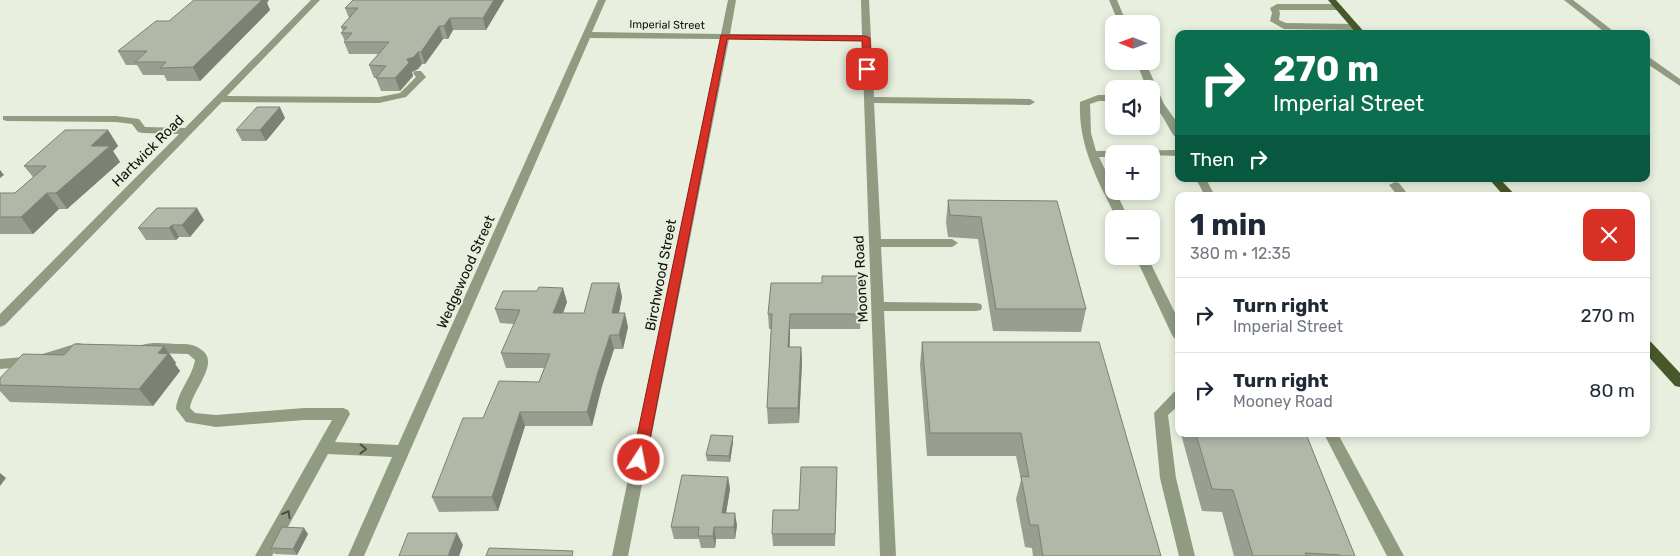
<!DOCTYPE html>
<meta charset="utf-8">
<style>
:root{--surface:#fff;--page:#f6f6f7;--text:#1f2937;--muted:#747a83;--line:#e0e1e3}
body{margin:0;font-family:Rubik,sans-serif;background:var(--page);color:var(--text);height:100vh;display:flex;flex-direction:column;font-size:19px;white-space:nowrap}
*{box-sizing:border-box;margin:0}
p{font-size:16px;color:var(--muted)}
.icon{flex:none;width:28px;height:28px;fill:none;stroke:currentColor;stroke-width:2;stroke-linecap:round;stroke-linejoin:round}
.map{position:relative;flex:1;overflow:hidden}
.sheet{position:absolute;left:1175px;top:192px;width:475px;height:245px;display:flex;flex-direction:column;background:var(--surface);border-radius:10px;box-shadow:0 2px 8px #0003}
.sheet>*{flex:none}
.guide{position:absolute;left:1175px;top:30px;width:475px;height:152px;border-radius:10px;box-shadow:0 2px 8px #0003;background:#0b6e4f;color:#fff;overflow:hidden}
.needle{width:32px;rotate:271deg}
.tools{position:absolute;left:1105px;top:15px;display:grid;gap:10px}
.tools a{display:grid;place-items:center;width:55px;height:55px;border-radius:10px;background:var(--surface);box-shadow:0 2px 8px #0003;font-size:25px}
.pin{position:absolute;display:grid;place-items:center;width:42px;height:42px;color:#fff;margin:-21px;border-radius:10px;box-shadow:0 2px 8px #0006}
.me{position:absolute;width:55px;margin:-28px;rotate:11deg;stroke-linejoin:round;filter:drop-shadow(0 0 4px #0008)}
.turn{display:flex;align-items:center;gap:18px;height:105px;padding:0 15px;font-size:22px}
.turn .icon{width:65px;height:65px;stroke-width:2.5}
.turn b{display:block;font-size:35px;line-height:42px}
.then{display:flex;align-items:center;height:48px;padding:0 15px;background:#0003;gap:10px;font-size:19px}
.round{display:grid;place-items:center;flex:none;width:52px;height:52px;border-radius:10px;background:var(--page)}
.head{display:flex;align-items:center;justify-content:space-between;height:85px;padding:0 15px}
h1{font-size:30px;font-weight:700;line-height:38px}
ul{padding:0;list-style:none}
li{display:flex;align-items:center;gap:15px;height:75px;padding:0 15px;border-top:1px solid var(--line)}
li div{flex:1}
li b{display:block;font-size:19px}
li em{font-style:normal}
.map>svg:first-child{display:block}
</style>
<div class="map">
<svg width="1680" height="556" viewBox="0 0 1680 556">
<rect width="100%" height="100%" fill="#e8efde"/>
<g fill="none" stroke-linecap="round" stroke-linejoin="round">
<g fill="#919b82" fill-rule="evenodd">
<polygon points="311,0 320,0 227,96 379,97 400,93 416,77 413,73 415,71 421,71 426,77 406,97 379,103 222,102 5,325 0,327 0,314 179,134 142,133 138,132 132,124 116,122 7,121 3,120 3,116 116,116 139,119 145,127 185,128"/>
<path d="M598 0H606L592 32 721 34 728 0H736L730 34 862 35 861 0H869L874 97 1030 99 1035 102 1030 105 874 103 881 239H952L958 243 952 247H881L884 302 976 303 981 304 982 307 981 310 976 311H884L896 556H880L862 41 729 39 628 556H612L720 39 590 38 364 556H348L392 457 328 454 272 556H255L332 420H304L216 427 186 422 176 409C178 390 192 378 195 360L188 354 147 353 142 351 140 348 142 345C154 341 169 344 181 344 191 344 196 345 203 351 219 364 192 391 190 408L195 413 216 415 304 408H343L348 410 350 414 335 442 398 445Z"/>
<polygon points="1109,0 1117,0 1127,24 1119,24"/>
<polygon points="1564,0 1573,0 1617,34 1607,34"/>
<polygon points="1277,4 1338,4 1342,7 1338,10 1279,10 1280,13 1279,20 1286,23 1356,24 1360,27 1356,30 1284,29 1270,21 1272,13 1270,8"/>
<polygon points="1646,55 1680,79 1680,86 1646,63"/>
<path d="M1136 61H1145L1164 104 1179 125V139C1169 136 1166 113 1151 105V89H1147Z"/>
<path d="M1098 95H1114V101H1099L1090 104 1091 133 1096 151 1179 150V156L1114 154V157H1099L1129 219H1117C1098 181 1078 146 1080 102Z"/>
<polygon points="1196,179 1206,179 1215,196 1205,196"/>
<polygon points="1395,182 1399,183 1409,196 1398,196 1389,185"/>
<polygon points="1135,256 1147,256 1179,321 1179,340 1174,338 1172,335"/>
<polygon points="78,343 87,345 89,348 87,351 36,366 0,369 0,359 36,356"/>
<polygon points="1179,391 1179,405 1168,415 1176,478 1195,556 1179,556 1160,478 1154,413 1174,392"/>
<polygon points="1324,434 1338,434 1404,556 1387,556"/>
</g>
<g fill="#48582b" fill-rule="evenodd">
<polygon points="1328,0 1336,0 1366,34 1357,34"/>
<polygon points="1489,179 1500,179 1516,196 1504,196"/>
<polygon points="1646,340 1651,342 1680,373 1680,387 1675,386 1646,354"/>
</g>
</g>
<g fill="#989e90">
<polygon points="504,0 486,30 453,30 448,39 443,39 425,64 422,64 418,69 412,72 413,76 400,91 381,91 376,78 374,78 369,65 378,54 349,54 344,42 345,41 341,33 343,32 341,27 349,18 345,8"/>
<polygon points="267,3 270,10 200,81 167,81 164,75 143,75 137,65 126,65 118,51"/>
<polygon points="285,118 266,141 242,141 236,130"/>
<polygon points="108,130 118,146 113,151 120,162 67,209 59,209 33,234 0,234 0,193 15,193 33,177 24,166"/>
<polygon points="948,200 1057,201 1086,309 1081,332 993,331 978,239 948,237 946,222"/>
<polygon points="204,220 190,237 179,237 176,240 146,240 138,228"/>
<polygon points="619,283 622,297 619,313 628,327 623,349 614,349 602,386 592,426 525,426 498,511 439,512 432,497 483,418 539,382 544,368 506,368 501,353 514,324 500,323 495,309 567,302 563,313 584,313"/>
<polygon points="768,314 861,314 860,329 790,329 790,347 801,347 802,362 799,423 768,424 767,408 771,329 769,329"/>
<polygon points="922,342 1161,556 1033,556 1032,548 1025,547 1016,499 1021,480 1016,456 927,456 920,365"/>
<polygon points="164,346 176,363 175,364 180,371 153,406 10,402 0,391 0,378 64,355"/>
<polygon points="1181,434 1306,434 1355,556 1234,556 1222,512 1202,511"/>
<polygon points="733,442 730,462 707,461 706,455"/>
<polygon points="728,477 730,489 726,513 737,525 735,539 716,539 715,548 701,548 699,539 674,539 671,527"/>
<polygon points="837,479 835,546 773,546 772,534 799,510"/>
<polygon points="308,534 297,555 275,554 271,548"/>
</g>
<g fill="#7c8176">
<polygon points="254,0 269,0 267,3 270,10 200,81 193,67"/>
<polygon points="494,0 504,0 486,30 483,18"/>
<polygon points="450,18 453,30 448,39 444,26"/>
<polygon points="439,26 443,39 425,64 421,52"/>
<polygon points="418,52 422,64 418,69 412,72 413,76 400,91 395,78 407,59"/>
<polygon points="280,107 285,118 266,141 260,130"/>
<polygon points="108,130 118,146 113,151 120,162 67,209 56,193 91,146"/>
<polygon points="0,170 4,175 0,178"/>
<polygon points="47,193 59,209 33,234 21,217"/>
<polygon points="197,208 204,220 190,237 182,225"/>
<polygon points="172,225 179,237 176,240 169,228"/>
<polygon points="619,283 622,297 616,327 612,313"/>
<polygon points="563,288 567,302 558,327 553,313"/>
<polygon points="625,313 628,327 623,349 619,335"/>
<polygon points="790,314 790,329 789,362 788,347"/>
<polygon points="610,335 614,349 602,386 592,426 587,412 598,372"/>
<polygon points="164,346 176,363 175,364 180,371 153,406 139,389 158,353"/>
<polygon points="801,347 802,362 799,423 798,408"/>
<polygon points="520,412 525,426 498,511 492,497"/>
<polygon points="733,436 733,442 730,462 729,456"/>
<polygon points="0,473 6,478 0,486"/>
<polygon points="728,477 730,489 724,525 722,513"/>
<polygon points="735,513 737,525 735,539 734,527"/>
<polygon points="714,527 716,539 715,548 713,536"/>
<polygon points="304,528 308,534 297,555 293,549"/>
<polygon points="457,533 463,545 459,556 448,556"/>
</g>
<g fill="#b1b8a8" stroke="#7c8176">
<polygon points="194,0 262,0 193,67 160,68 166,62 135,62 147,51 118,51 156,21 169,21"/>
<polygon points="353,0 494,0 483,18 450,18 444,26 439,26 421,52 418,52 414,57 407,59 409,63 395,78 376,78 386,66 369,65 389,42 344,42 352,33 341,33 347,27 341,27 358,8 345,8"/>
<polygon points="257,107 280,107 260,130 236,130"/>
<polygon points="65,130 108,130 91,146 110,146 56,193 47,193 21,217 0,217 0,193 15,193 46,166 24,166"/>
<polygon points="948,200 1057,201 1086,309 996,309 981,217 950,215"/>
<polygon points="157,208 197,208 182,225 172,225 169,228 138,228"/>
<polygon points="822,276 860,276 861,314 790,314 788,347 801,347 798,408 767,408 772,314 768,314 771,283 822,283"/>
<polygon points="592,283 619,283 612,313 625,313 619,335 610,335 598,372 587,412 520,412 492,497 432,497 463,418 483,418 499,381 539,382 550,354 501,353 520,310 495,309 503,291 537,291 539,287 563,288 553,313 584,313"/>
<polygon points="922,342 1099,342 1161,556 1043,556 1038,525 1030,525 1021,476 1029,477 1021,433 930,433"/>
<polygon points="74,344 164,346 158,353 168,354 139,389 0,385 0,378 23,354 64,355"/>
<polygon points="1196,434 1306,434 1355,556 1340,556 1340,555 1305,553 1307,556 1253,556 1233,490 1212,489"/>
<polygon points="711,435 733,436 729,456 706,455"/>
<polygon points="801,467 837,467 835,534 772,534 773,510 799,510"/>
<polygon points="682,475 728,477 722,513 735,513 734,527 714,527 713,536 698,536 699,527 671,527"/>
<polygon points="282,527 304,528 293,549 271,548"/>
<polygon points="408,533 457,533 448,556 399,556"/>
<polygon points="489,548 573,551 572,556 486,556"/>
</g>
<defs><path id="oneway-chevron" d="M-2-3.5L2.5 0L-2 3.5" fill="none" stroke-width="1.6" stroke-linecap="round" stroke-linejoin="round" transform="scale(1.25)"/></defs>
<g stroke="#4b5042">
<use href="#oneway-chevron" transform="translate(363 449) rotate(1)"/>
<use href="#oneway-chevron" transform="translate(287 514) rotate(-61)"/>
</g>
<polygon fill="#d93025" stroke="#8d1f18" points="721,35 866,36 870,38 871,69 867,72 863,69 862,41 727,39 646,460 644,464 639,466 634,464 632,460"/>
<g text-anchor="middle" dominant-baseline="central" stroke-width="4" stroke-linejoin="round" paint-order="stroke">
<g font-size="11" fill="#11130d" stroke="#e8efde">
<text transform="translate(667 25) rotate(1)">Imperial Street</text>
</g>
<g font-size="14" fill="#11130d" stroke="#e8efde">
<text transform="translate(148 151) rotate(-45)">Hartwick Road</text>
<text transform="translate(466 272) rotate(-66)">Wedgewood Street</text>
<text transform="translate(661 275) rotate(-79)">Birchwood Street</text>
<text transform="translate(861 279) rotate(-93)">Mooney Road</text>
</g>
</g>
</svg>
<div class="tools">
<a><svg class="needle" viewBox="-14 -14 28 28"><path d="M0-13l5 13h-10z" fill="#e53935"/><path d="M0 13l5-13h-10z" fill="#747a83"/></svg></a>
<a><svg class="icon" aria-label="sound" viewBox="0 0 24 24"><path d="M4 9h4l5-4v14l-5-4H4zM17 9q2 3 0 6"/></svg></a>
<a>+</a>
<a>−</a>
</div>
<div class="pin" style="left:867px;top:69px;background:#d93025"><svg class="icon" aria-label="arrive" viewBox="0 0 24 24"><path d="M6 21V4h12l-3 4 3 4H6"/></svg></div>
<svg class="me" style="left:639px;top:460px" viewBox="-20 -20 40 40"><circle r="17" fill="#d93025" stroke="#fff" stroke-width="3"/><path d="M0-11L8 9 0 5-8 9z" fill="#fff"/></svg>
<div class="guide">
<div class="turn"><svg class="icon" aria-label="right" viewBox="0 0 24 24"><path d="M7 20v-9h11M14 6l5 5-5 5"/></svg><div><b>270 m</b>Imperial Street</div></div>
<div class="then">Then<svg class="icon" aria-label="right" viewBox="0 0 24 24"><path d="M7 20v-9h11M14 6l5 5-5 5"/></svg></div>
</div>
<section class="sheet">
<div class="head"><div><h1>1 min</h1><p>380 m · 12:35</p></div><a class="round" style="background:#d93025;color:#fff"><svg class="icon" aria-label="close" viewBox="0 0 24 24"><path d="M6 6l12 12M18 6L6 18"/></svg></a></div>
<ul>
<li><svg class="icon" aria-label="right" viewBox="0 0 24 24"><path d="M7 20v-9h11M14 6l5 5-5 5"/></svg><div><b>Turn right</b><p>Imperial Street</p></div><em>270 m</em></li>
<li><svg class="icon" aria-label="right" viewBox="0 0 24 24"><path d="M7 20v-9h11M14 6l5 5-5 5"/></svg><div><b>Turn right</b><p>Mooney Road</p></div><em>80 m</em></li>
</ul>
</section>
</div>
